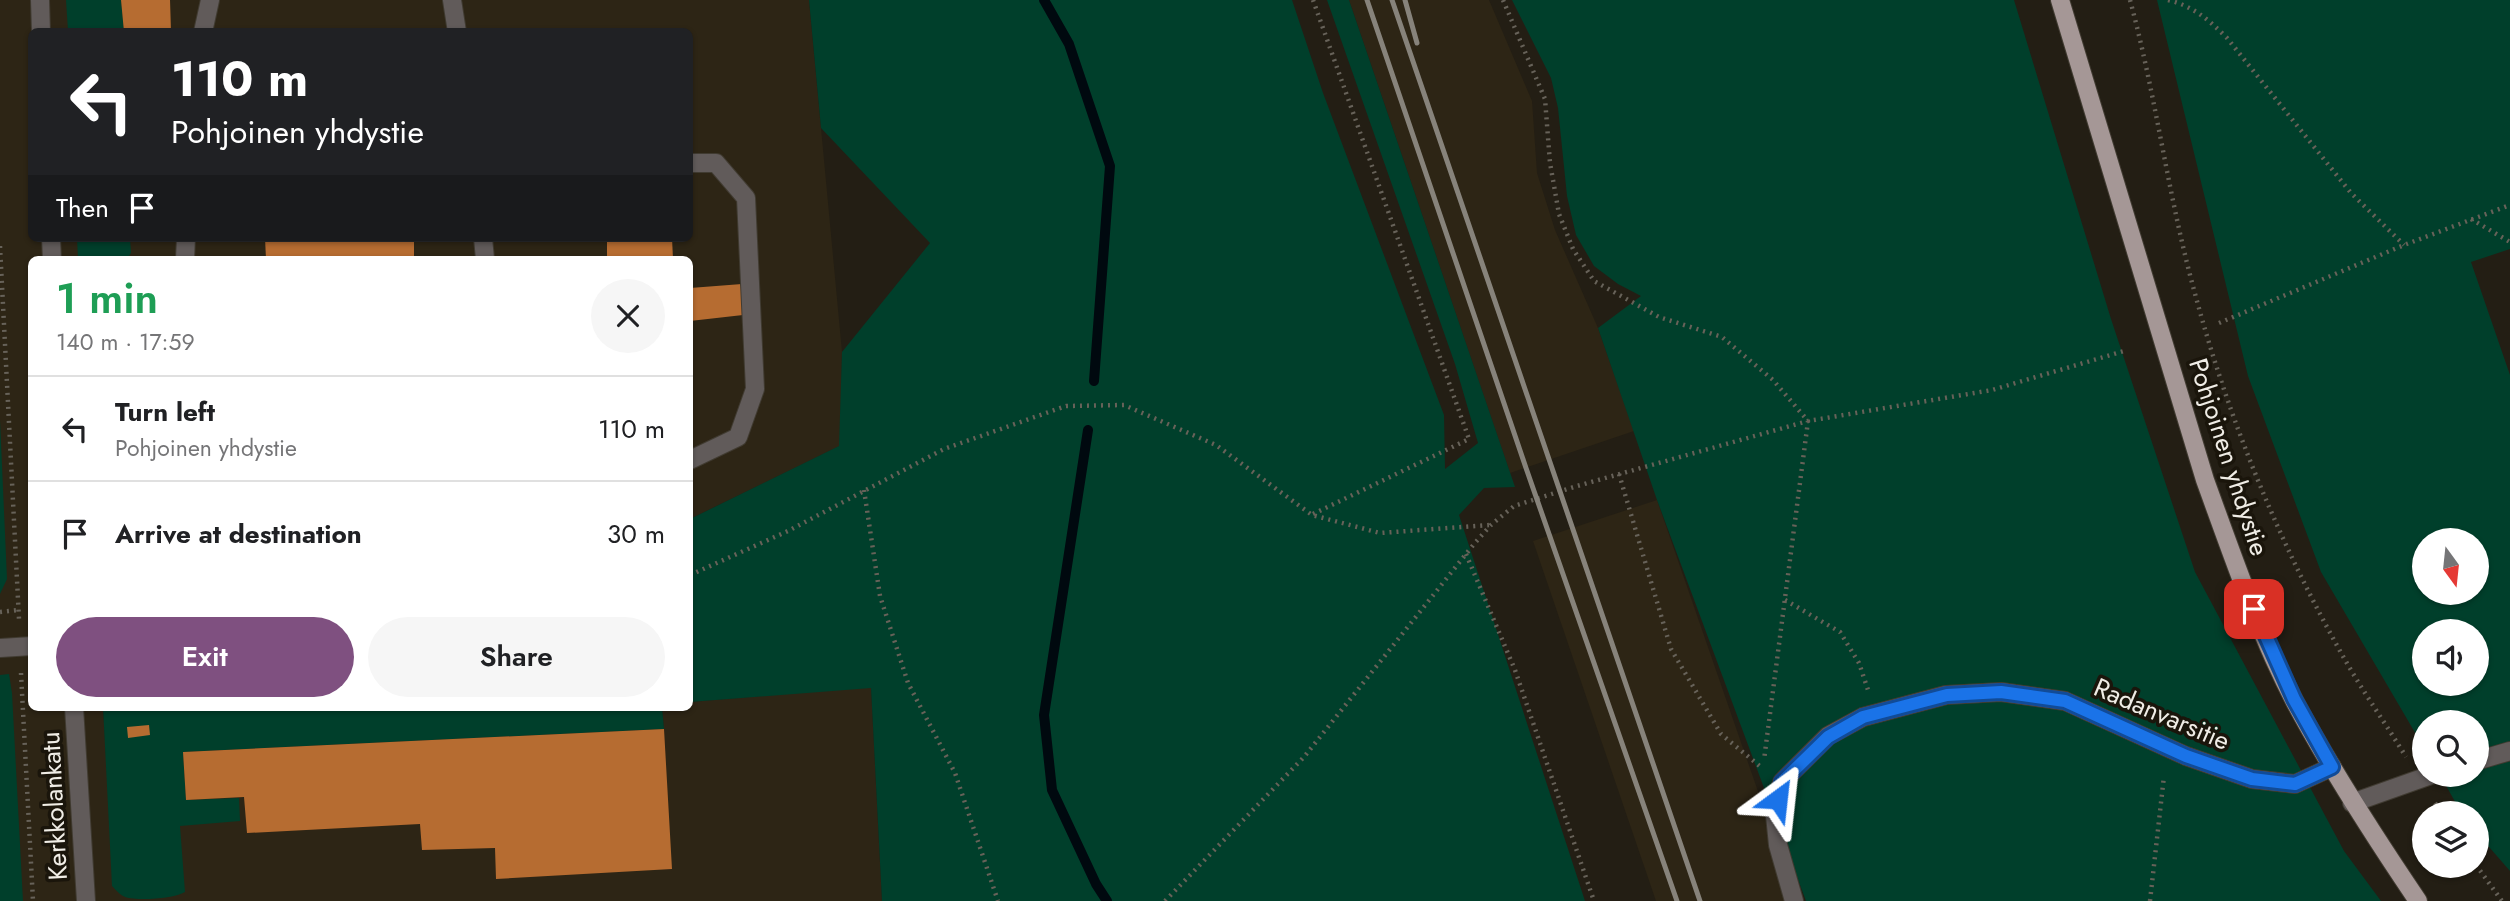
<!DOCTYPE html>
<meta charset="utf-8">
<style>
:root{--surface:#fff;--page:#f6f6f6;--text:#202124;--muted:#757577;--line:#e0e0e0;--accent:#7f5080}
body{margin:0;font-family:Jost,sans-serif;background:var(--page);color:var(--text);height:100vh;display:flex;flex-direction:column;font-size:26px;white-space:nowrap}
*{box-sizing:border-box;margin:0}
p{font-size:23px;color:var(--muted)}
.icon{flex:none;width:38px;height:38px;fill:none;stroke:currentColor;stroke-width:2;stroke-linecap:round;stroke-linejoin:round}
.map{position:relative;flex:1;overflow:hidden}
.side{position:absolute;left:28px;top:256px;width:665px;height:455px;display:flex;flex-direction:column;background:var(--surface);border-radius:10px;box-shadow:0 2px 5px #0004}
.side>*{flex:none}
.hud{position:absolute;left:28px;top:28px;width:665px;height:214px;border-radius:10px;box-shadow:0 2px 5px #0004;background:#202124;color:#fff;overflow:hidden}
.needle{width:46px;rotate:165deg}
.buttons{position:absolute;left:2412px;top:528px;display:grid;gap:14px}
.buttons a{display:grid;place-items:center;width:77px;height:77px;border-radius:50%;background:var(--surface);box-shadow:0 2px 5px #0004;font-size:35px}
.pin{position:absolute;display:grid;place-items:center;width:60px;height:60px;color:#fff;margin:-30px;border-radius:14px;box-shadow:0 4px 10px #0006}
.me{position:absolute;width:77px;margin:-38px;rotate:30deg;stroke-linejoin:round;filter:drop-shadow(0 0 5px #0008)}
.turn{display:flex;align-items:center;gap:24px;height:147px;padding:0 28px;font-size:32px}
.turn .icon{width:91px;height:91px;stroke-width:2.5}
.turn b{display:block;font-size:49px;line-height:60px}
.then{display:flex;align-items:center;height:66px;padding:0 28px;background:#0003;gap:14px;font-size:26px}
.round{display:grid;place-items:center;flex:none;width:74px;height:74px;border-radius:37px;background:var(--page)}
.summary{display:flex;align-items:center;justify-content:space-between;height:119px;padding:0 28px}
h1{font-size:42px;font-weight:600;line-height:52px;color:#1e9e55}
.action{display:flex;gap:14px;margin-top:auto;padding:14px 28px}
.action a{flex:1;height:80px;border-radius:42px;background:var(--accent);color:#fff;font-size:28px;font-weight:600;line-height:80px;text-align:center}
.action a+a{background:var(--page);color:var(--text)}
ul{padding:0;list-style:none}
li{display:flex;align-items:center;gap:21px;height:105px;padding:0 28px;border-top:2px solid var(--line)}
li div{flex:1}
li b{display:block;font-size:26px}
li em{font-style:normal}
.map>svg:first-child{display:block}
</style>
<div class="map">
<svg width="2510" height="901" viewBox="0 0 2510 901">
<rect width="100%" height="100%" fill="#231e14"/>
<g fill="#2d2515" fill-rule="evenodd">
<path d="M0 0H809L842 352 840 446 690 519V259H32V707H103L106 756 664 729 662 707H690V702L871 687 882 901H0ZM32 32H690V238H32Z"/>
<polygon points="1349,0 1489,0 1532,101 1537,173 1555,230 1598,328 1634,431 1510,473"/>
<polygon points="1657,500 1796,901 1656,901 1533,541"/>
</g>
<g fill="#003f2b" fill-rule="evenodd">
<polygon points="66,0 121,0 124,31 68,31"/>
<polygon points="809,0 1292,0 1323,93 1444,415 1445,469 1478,443 1455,364 1327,0 1349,0 1515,487 1484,488 1459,515 1585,901 882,901 871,688 690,702 690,519 839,446 842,352 930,243 821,128"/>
<polygon points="1512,0 2014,0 2111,319 2195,572 2344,851 2381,901 1806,901 1657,500 1598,328 1641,296 1618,284 1594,266 1576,235 1567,196 1558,108 1551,78"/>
<path d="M2157 0H2510V249L2471 262 2510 375V871L2476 832V814H2462L2440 775H2476V723H2424V748L2321 572 2248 376ZM2424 541H2476V593H2424ZM2424 632H2476V684H2424Z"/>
<polygon points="77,238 130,238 131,253 127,259 78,259"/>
<polygon points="0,420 7,579 0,594"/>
<polygon points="9,674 12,693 23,901 0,901 0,675"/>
<path d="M103 707H662L664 729 183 752 186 800 239 798 240 821 180 826 185 892C174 899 137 901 125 897 120 895 116 890 112 886Z"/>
</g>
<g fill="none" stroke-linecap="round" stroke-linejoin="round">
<g stroke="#00090f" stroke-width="10">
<polyline points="1044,0 1069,44 1110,166 1094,381"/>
<polyline points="1088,430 1044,715 1052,790 1096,884 1107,901"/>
</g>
</g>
<g fill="#b66c31">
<polygon points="121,0 170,0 171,32 124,32"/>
<polygon points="265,238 414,238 414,259 266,259"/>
<polygon points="607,238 672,238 673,259 607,259"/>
<polygon points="742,284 743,315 690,321 690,288"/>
<polygon points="149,725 150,735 128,738 127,727"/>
<polygon points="664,729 672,869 496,879 495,848 422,850 420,824 247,833 244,797 186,800 183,752"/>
</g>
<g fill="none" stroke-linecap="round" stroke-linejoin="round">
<defs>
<g id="minor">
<polyline points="40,0 41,32"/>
<polyline points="452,0 457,32"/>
<polyline points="203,32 210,0"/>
<polyline points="690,163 716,163 746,198 755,389 738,437 690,460"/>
<polyline points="51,238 52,259"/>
<polyline points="483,238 485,259"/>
<polyline points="185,259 186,238"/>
<polyline points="0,648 32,646"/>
<polyline points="74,707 86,901"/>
<polyline points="2476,761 2510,751"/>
<polyline points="2352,803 2431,775"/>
<polyline points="1794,901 1778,845 1775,815 1782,782 1828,736 1863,717 1946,695 2001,692 2065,701 2186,756 2252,779 2295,784 2332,767"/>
</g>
<path id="major" d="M2060 0 2205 480C2232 554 2258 631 2295 702 2332 771 2374 836 2418 901"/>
</defs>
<use href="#minor" stroke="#403b31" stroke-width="20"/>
<use href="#major" stroke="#403b31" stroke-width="20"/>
<g stroke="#676259" stroke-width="4.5" stroke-dasharray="2 5" stroke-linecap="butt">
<polyline points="1503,0 1545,99 1550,163 1559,214 1573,249 1594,281 1659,317 1722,337 1773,380 1808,421 1764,760"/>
<path d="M2130 0C2156 96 2168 195 2194 290 2228 418 2279 543 2344 658 2363 692 2386 724 2406 757"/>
<path d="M2168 0C2193 6 2209 20 2227 38L2351 193 2404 245"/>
<polyline points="2471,219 2510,242"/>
<polyline points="0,246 19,619"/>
<polyline points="2219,323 2404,245 2510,205"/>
<polyline points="1619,474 1671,649 1721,734 1762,768"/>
<polyline points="864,490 880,596 908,683 955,773 998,901"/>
<polyline points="1313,514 1469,439 1313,0"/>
<polyline points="1466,554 1515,670 1594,901"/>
<polyline points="690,575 788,531 944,449 1066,406 1124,405 1216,445 1312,515 1380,533 1489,525"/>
<polyline points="1785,600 1840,632 1859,663 1868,690"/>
<polyline points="0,612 19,610"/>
<polyline points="21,673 33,901"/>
<polyline points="2435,803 2442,814"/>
<polyline points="2476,865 2502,901"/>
<polyline points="1165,901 1304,757 1474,544 1491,525 1514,506 1577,486 1808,421 1992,390 2124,351"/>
<polyline points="2150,901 2164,776"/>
</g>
<use href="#minor" stroke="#615b5a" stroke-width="18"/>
<use href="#major" stroke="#a59796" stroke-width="18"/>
<g stroke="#87837b" stroke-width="5">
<polyline points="1367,0 1526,468 1677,901"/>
<polyline points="1392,0 1700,901"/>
<polyline points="1405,0 1417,43"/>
</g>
</g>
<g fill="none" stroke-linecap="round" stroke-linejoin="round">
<defs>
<polyline id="route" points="1778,799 1782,782 1828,737 1863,717 1947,695 2001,692 2065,701 2186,756 2252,779 2295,784 2332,767 2294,699 2254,609"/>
</defs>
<use href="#route" stroke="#114b97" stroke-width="18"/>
<use href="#route" stroke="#1a73e8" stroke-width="12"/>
</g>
<g text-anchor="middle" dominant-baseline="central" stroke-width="7" stroke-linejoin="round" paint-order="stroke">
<g font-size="26" fill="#f0ede6" stroke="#1a150b">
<text transform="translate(2229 457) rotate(72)">Pohjoinen yhdystie</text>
<text transform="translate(2162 714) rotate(23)">Radanvarsitie</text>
<text transform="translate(54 806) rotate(-93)">Kerkkolankatu</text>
</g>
</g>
</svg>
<div class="buttons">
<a><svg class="needle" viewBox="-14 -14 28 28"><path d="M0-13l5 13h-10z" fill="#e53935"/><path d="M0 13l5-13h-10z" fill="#757577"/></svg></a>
<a><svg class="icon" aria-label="sound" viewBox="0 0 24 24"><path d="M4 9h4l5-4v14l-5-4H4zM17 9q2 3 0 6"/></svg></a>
<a><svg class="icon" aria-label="search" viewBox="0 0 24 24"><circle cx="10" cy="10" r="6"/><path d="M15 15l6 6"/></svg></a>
<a><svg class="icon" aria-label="layers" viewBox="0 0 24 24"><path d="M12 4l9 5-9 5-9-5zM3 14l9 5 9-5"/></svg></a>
</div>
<div class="pin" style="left:2254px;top:609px;background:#d93025"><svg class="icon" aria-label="arrive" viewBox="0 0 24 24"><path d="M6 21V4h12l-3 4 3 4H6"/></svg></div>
<svg class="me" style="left:1778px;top:799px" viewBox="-20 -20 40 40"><path d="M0-17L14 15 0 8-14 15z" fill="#1a73e8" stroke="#fff" stroke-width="4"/></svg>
<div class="hud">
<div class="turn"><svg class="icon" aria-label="left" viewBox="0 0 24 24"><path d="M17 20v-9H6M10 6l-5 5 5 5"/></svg><div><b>110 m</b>Pohjoinen yhdystie</div></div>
<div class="then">Then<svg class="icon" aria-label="arrive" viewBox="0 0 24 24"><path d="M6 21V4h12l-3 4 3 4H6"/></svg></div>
</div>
<section class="side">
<div class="summary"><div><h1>1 min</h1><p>140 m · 17:59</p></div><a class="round"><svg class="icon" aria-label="close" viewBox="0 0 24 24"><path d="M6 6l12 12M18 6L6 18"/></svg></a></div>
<ul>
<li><svg class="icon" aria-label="left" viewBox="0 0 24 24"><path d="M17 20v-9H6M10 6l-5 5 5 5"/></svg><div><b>Turn left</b><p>Pohjoinen yhdystie</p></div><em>110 m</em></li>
<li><svg class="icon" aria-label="arrive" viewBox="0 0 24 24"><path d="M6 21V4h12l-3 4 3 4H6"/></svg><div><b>Arrive at destination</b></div><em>30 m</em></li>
</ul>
<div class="action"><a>Exit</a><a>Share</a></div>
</section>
</div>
